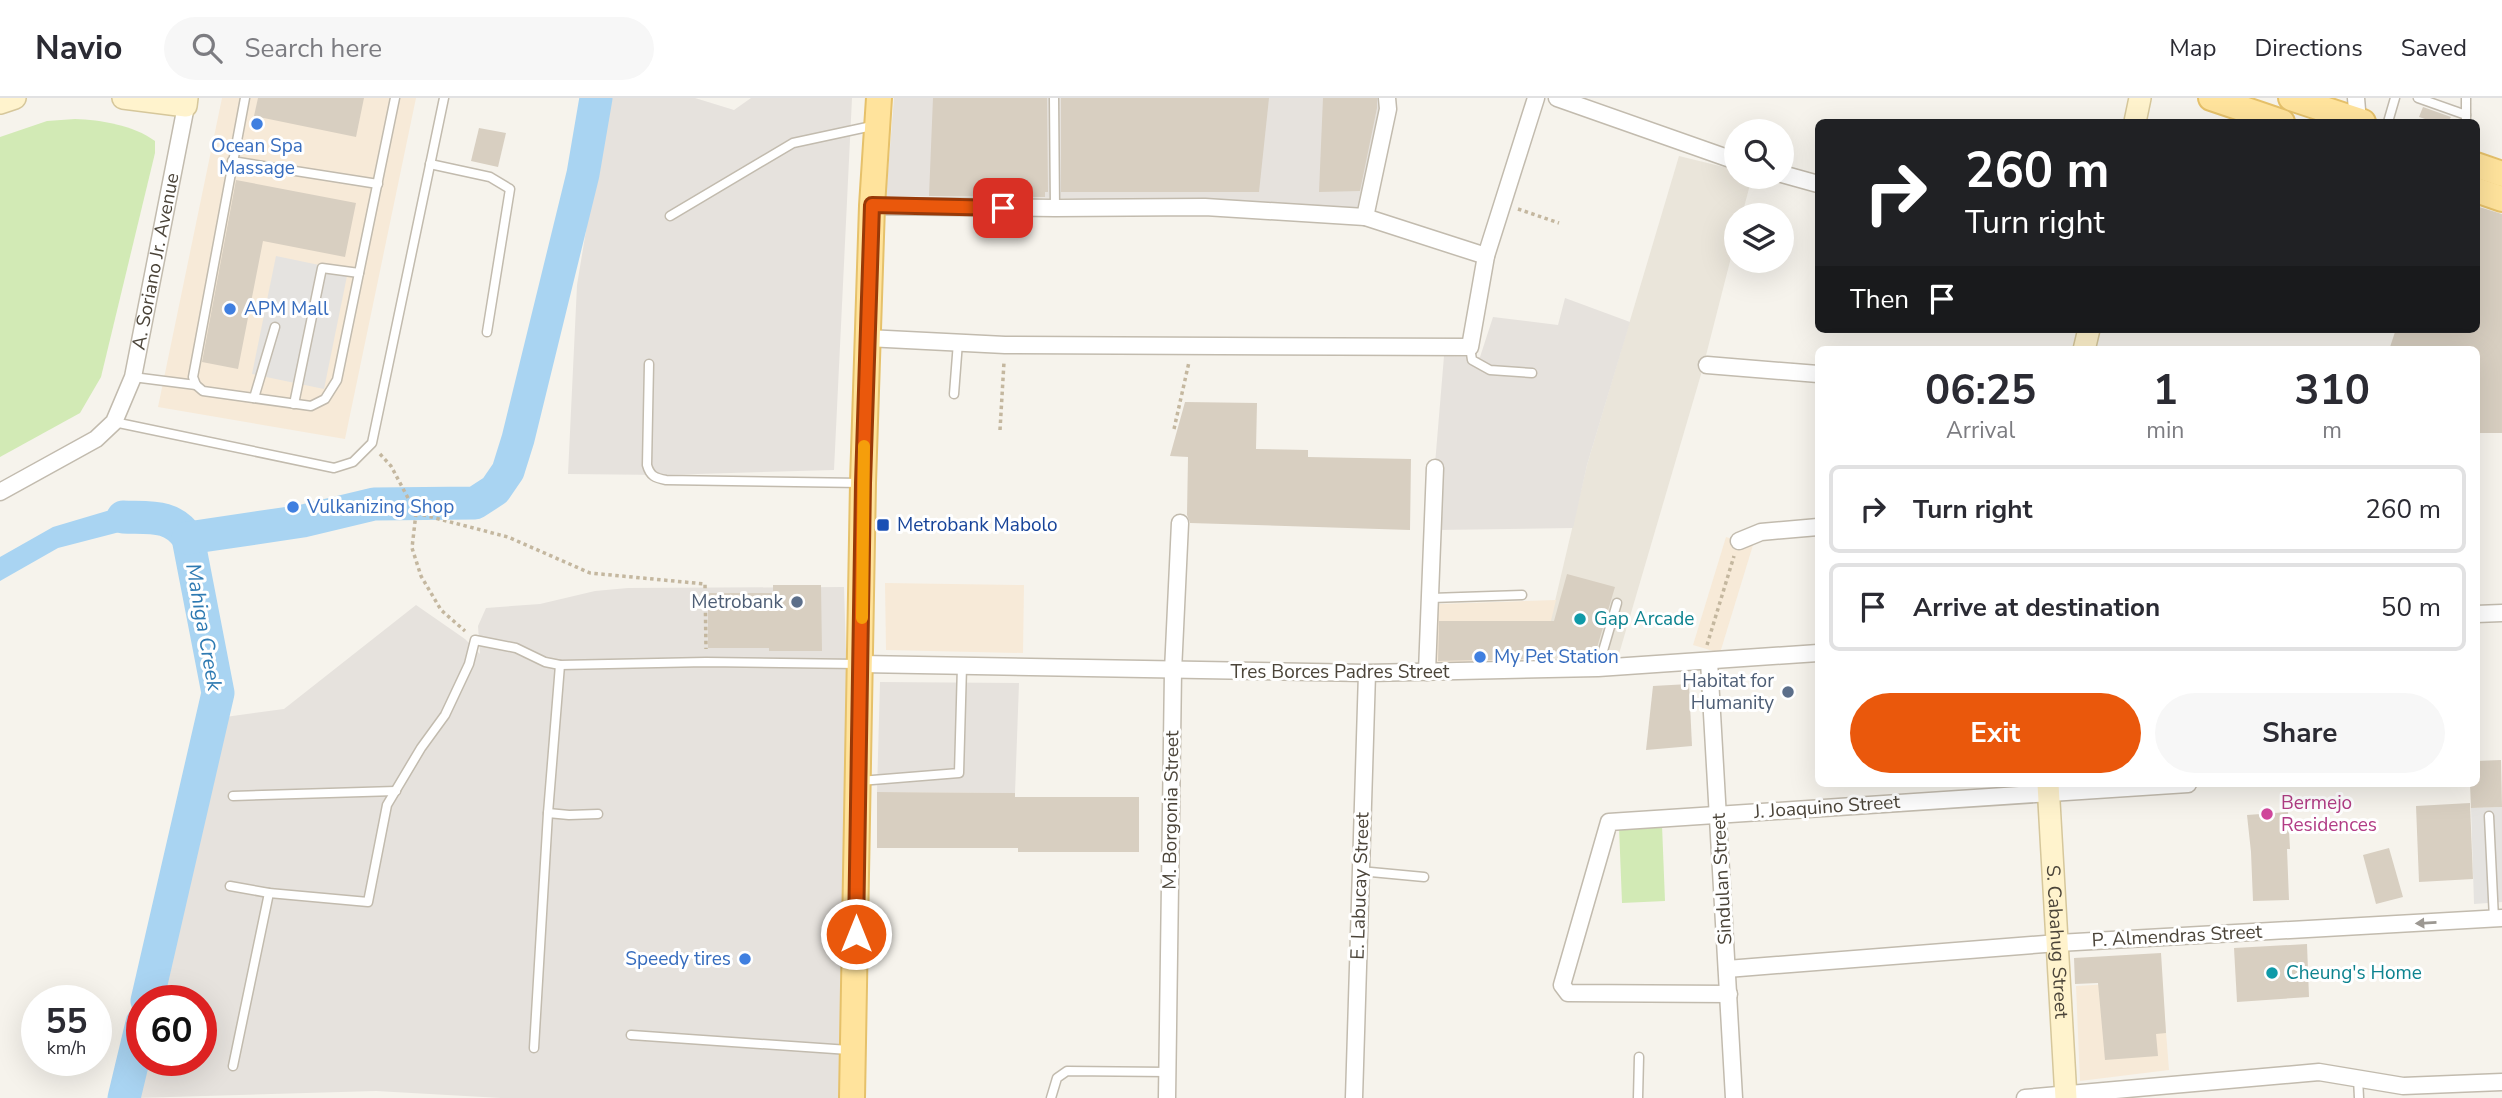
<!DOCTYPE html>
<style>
:root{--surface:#fff;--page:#f7f7f7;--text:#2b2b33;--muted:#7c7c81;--line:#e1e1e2;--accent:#ea580c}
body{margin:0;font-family:"Nunito Sans",sans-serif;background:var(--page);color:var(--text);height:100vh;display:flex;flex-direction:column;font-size:26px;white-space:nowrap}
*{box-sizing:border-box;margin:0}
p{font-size:23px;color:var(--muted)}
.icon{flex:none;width:38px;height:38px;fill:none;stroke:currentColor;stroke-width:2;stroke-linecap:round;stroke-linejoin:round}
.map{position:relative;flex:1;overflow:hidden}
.panel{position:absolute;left:1815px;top:248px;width:665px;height:441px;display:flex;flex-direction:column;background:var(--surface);border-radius:10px;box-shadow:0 7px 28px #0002}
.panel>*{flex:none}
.hud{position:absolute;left:1815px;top:21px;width:665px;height:214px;border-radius:10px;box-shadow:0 7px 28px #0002;background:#202124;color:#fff;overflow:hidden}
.fabs{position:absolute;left:1724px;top:21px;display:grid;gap:14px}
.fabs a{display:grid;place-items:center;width:70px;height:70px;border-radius:50%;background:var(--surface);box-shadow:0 7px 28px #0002;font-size:35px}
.speed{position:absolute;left:21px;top:887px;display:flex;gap:14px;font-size:35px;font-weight:700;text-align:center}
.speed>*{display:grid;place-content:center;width:91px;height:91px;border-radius:50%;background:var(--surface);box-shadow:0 7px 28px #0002;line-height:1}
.speed small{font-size:18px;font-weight:400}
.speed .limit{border:10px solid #d22;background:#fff;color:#111}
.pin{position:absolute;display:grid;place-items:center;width:60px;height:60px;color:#fff;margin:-30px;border-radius:14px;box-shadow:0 4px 10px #0006}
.me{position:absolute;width:77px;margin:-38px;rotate:0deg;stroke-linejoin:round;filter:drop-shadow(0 0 5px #0008)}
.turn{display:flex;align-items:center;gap:24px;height:147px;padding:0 35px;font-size:32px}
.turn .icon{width:91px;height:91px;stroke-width:2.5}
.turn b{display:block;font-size:49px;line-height:60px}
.then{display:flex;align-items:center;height:66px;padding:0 35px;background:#0003;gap:14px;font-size:26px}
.eta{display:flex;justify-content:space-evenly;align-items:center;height:119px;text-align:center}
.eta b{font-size:42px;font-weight:700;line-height:49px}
.cta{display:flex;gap:14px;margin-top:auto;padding:14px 35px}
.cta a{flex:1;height:80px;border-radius:42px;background:var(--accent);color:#fff;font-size:28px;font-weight:700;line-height:80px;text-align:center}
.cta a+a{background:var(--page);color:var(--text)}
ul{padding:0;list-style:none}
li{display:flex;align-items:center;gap:21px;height:88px;margin:0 14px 10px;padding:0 21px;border:4px solid var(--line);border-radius:10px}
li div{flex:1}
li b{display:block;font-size:26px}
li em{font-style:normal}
header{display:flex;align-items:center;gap:42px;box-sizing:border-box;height:98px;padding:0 35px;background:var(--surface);border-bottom:2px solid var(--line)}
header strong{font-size:33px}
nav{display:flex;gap:38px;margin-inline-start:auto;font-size:24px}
.search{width:490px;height:63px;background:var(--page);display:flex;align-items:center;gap:18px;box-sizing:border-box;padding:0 24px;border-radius:38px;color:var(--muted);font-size:26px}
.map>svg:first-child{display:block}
</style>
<header>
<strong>Navio</strong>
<div class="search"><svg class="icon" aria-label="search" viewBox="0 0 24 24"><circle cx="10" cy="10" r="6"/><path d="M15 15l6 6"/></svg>Search here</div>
<nav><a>Map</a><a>Directions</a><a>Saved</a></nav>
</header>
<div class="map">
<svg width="2502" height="1000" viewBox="0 0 2502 1000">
<rect width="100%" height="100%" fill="#f6f3ec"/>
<polygon fill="#eae5da" points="1679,58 1736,72 1736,79 1752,79 1742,117 1736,117 1736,140 1702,273 1619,556 1540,567 1587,367"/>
<g fill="#f7ead8">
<polygon points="222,0 416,0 345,341 158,309"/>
<polygon points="1726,439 1753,447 1720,555 1693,547"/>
<polygon points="885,485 1024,487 1023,555 886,552"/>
<polygon points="1556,502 1540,567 1433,566 1438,506"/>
<polygon points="2162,883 2169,972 2080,983 2076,888"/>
</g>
<g fill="#e6e2dd">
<polygon points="608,0 695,0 734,12 751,0 852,0 834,372 664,377 568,376 577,187"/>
<polygon points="894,0 1381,0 1382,10 1359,110 1063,100 886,98"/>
<polygon points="1565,200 1630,224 1587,367 1573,430 1437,432 1435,366 1444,258 1480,259 1493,219 1558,227"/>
<polygon points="844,489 847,587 840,1000 501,1000 376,993 136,1000 145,963 201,962 201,903 158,903 218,620 284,611 416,507 465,541 480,556 478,528 486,510 540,506 595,493 628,490"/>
<polygon points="880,584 1019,585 1015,695 877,694"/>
</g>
<g fill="#d2eab5">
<path d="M75 21C101 22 133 27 155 43V55L101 279 80 315 0 359V39L47 23Z"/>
<polygon points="1662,727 1665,803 1622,805 1619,729"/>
</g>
<g fill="#e5e3e0">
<polygon points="276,158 348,173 324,291 252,276"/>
<polygon points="2502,709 2502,804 2474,806 2471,710"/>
</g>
<polygon fill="#a9d4f2" points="127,407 166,422 58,450 0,483 0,459 53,429"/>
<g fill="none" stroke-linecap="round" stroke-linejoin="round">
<g stroke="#a9d4f2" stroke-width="33">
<path d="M123 419C150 420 172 416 188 440L218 595 147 903"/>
<polyline points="188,440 303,423 374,406 475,405 495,392 508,373 518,341 583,76 596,0"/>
<polyline points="124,1000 142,925"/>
</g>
</g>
<g fill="#d8cfc1">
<polygon points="258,0 364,0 356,39 254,18"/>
<polygon points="933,0 1047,0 1048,94 1045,94 1045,99 929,98"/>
<polygon points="1061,0 1269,0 1259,94 1061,94"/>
<polygon points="1323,0 1377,0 1377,10 1360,93 1319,94"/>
<polygon points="2423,9 2451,19 2448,24 2434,24 2419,19"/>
<polygon points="479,30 506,35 498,69 471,63"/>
<polygon points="236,82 356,105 345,159 263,143 238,271 202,264"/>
<polygon points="2476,108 2502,116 2502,335 2476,335 2476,252 2389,252 2396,231 2476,231"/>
<polygon points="1185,304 1257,305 1256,351 1308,352 1308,359 1411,361 1410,432 1190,425 1187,417 1188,359 1170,358"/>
<polygon points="1567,476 1615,489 1596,553 1539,554 1539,561 1438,563 1439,523 1554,523"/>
<polygon points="773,487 821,487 822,553 769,553 769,550 708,550 708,495 773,495"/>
<polygon points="1689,586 1692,648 1646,652 1653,588"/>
<polygon points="2501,662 2502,709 2471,710 2470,686 2476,686 2476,663"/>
<polygon points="877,694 1015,695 1015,699 1139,699 1139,754 1018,754 1018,750 877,750"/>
<polygon points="2470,705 2473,781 2419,784 2416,708"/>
<polygon points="2288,714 2290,751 2287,751 2289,802 2253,803 2251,754 2247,717"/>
<polygon points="2389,750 2403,799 2376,806 2363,757"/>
<polygon points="2307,846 2309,899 2237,904 2234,850"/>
<polygon points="2161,855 2166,935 2156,936 2158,958 2105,962 2098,885 2075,886 2074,860"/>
</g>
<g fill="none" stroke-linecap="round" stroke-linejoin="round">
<defs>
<g id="lane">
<polyline points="245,0 193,279 196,287 203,293 311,308 325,301 337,282 395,0"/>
<polyline points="1054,0 1055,110"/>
<polyline points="2418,0 2466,17"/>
<polyline points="2466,0 2466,24"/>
<polyline points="2388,24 2395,0"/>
<polyline points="232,63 378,86"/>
<polyline points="430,66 490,79 510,91 487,234"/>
<polyline points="670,118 793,45 872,28"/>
<polyline points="1470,249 1472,262 1490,272 1532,275"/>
<path d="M649 266 647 367C650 378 655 380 666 382L861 385"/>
<polyline points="133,279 196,287"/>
<polyline points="954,296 958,244"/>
<polyline points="254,300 275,229"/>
<polyline points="294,306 322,170 359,175"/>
<polyline points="114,324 334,370 353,364 372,345 444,0"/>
<polyline points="1431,500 1522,497"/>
<polyline points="1598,570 1617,505"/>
<polyline points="860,683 959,675 962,568"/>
<polyline points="233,698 396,693"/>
<polyline points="548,715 569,717 598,716"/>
<polyline points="2489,718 2494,821"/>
<polyline points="1360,773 1424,779"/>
<polyline points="230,788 269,795 368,804 387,707 421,650 445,617 469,566 475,542 516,550 545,564 560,567 706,564 858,566"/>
<polyline points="631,937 849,952"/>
<polyline points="534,950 548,715 560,567"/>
<polyline points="233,968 269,795"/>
<polyline points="2358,980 2359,1000"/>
<polyline points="1051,1000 1057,980 1067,973 1168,974"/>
<polyline points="1638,1000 1639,959"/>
</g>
<g id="street">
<polyline points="1557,0 1736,63"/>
<polyline points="2356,0 2358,24"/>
<polyline points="1782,76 1818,86"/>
<polyline points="872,108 1055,110 1205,109 1365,119 1486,158"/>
<polyline points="1365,119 1388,11 1387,0"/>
<polyline points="867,240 1005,247 1470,249 1486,158 1536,0"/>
<polyline points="1707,267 1818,276"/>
<path id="s1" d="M0 394 96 341 114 324 133 279 186 8"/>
<polyline points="1739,443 1761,434 1818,429"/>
<polyline points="2476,516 2502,515"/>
<polyline points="1709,563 1734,1000"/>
<polyline points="861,566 1367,575 1598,570 1818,555"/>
<polyline points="1427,574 1435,370"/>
<polyline points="1727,871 2058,845 2502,820"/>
<polyline points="1729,896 1568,895 1562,887 1609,724 2188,686"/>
<polyline points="1167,1000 1173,573 1180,425"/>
<polyline points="1354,1000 1367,575"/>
<polyline points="2025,1000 2319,974 2403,988 2502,984"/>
</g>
<g id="secondary">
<polyline points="123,0 186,8 187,0"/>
<polyline points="0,5 15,0"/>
<polyline points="2135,24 2140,0"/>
<polyline points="2084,252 2089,231"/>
<path id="s2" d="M2048 686 2066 1000"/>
</g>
<g id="primary">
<polyline points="2211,0 2282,24"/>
<polyline points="2291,0 2363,24"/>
<polyline points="2476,67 2502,76"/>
<polyline points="2476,92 2502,101"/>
<polyline points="852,1000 863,385 872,108 879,0"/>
</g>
</defs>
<use href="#lane" stroke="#c2bbae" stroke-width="11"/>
<use href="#street" stroke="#c2bbae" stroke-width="19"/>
<use href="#secondary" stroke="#d6c79b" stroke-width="24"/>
<use href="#primary" stroke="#e6c16a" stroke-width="28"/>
<g stroke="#c4b79f" stroke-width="3.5" stroke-dasharray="3.5 3.5" stroke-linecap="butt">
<polyline points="1518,111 1559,125"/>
<polyline points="1174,331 1189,264"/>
<polyline points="1000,332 1004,264"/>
<polyline points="380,356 391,368 416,415 412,450 421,478 441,512 465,533"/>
<polyline points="416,415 508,439 590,475 705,486 706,551"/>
<polyline points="1707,547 1734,458"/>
</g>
<use href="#lane" stroke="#fff" stroke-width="8"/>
<use href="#street" stroke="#fff" stroke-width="16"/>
<use href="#secondary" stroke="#fff3cd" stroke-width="21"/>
<use href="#primary" stroke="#ffe39c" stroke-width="24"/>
</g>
<defs><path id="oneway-solid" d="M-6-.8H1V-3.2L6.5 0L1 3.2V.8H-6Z" transform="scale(1.75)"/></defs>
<use fill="#9c9892" href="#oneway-solid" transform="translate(2426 825) rotate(177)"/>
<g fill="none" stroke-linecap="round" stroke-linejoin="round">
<defs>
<polyline id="route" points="856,836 863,385 872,107 1003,110"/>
</defs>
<use href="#route" stroke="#983908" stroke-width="18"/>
<use href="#route" stroke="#ea580c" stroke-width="12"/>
<polyline stroke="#f59e0b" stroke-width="12" points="862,520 864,348"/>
</g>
<g fill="#3f7fe0" stroke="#fff" stroke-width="2.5">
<circle cx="257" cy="26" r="7"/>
<circle cx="230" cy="211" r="7"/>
<circle cx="293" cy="409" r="7"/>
<circle cx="1480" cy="559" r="7"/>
<circle cx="745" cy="861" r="7"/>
</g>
<rect fill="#1a4fb4" stroke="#fff" stroke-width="2.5" x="876" y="420" width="14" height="14" rx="3.5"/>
<g fill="#5c6f8a" stroke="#fff" stroke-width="2.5">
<circle cx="797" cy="504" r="7"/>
<circle cx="1788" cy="594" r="7"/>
</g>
<g fill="#0f9aa8" stroke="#fff" stroke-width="2.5">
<circle cx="1580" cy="521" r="7"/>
<circle cx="2272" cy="875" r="7"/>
</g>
<circle fill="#d1479c" stroke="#fff" stroke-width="2.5" cx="2267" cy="716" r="7"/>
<g text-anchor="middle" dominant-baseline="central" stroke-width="6" stroke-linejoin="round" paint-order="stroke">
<g font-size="19" fill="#366cbe" stroke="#fff" text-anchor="start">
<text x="257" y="48" text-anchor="middle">Ocean Spa<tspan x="257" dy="22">Massage</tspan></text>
<text x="244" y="211">APM Mall</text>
<text x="307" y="409">Vulkanizing Shop</text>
<text x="1494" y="559">My Pet Station</text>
<text x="731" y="861" text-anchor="end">Speedy tires</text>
</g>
<g font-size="19" fill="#4b4439" stroke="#fff">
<text stroke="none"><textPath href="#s1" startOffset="301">A. Soriano Jr. Avenue</textPath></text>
<text x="1340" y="574">Tres Borces Padres Street</text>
<text transform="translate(1827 709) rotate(-4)">J. Joaquino Street</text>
<text transform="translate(1171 712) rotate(-89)">M. Borgonia Street</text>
<text transform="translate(1722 781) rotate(-93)">Sindulan Street</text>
<text transform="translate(1360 788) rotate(-88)">E. Labucay Street</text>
<text transform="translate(2177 838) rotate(-3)">P. Almendras Street</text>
<text stroke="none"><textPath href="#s2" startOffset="158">S. Cabahug Street</textPath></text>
</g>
<g font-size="19" fill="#164399" stroke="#fff" text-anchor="start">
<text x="897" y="427">Metrobank Mabolo</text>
</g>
<g font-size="19" fill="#4e5e75" stroke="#fff" text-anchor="end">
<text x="783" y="504">Metrobank</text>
<text x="1774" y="583">Habitat for<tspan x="1774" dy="22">Humanity</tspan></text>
</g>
<g font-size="19" fill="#0d838f" stroke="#fff" text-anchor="start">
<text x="1594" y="521">Gap Arcade</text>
<text x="2286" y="875">Cheung's Home</text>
</g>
<g font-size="19" fill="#b23c85" stroke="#fff" text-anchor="start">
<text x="2281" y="705">Bermejo<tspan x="2281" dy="22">Residences</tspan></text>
</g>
<g font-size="21" font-style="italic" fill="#2e7ab2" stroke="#fff">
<text transform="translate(204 529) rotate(80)">Mahiga Creek</text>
</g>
</g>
</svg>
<div class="fabs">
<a><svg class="icon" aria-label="search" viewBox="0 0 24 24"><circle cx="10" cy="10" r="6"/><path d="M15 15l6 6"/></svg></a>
<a><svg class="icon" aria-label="layers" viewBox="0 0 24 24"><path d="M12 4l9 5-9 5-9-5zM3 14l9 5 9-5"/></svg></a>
</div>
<div class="speed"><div>55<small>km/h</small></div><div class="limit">60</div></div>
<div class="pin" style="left:1003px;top:110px;background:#d93025"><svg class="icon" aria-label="arrive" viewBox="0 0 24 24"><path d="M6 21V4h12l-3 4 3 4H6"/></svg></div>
<svg class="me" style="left:856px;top:836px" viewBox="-20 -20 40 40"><circle r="17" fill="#ea580c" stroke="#fff" stroke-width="3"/><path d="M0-11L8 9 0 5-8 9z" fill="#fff"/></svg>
<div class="hud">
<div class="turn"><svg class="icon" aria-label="right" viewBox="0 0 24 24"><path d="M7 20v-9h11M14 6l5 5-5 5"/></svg><div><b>260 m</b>Turn right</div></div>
<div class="then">Then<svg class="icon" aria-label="arrive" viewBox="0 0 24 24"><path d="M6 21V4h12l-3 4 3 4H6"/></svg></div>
</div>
<section class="panel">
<div class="eta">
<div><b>06:25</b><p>Arrival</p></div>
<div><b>1</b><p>min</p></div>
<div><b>310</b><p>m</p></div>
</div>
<ul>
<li><svg class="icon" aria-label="right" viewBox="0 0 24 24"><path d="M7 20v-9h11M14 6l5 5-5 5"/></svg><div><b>Turn right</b></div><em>260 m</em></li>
<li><svg class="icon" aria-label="arrive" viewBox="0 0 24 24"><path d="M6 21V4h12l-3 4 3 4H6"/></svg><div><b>Arrive at destination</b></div><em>50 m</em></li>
</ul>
<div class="cta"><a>Exit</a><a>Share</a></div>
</section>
</div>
